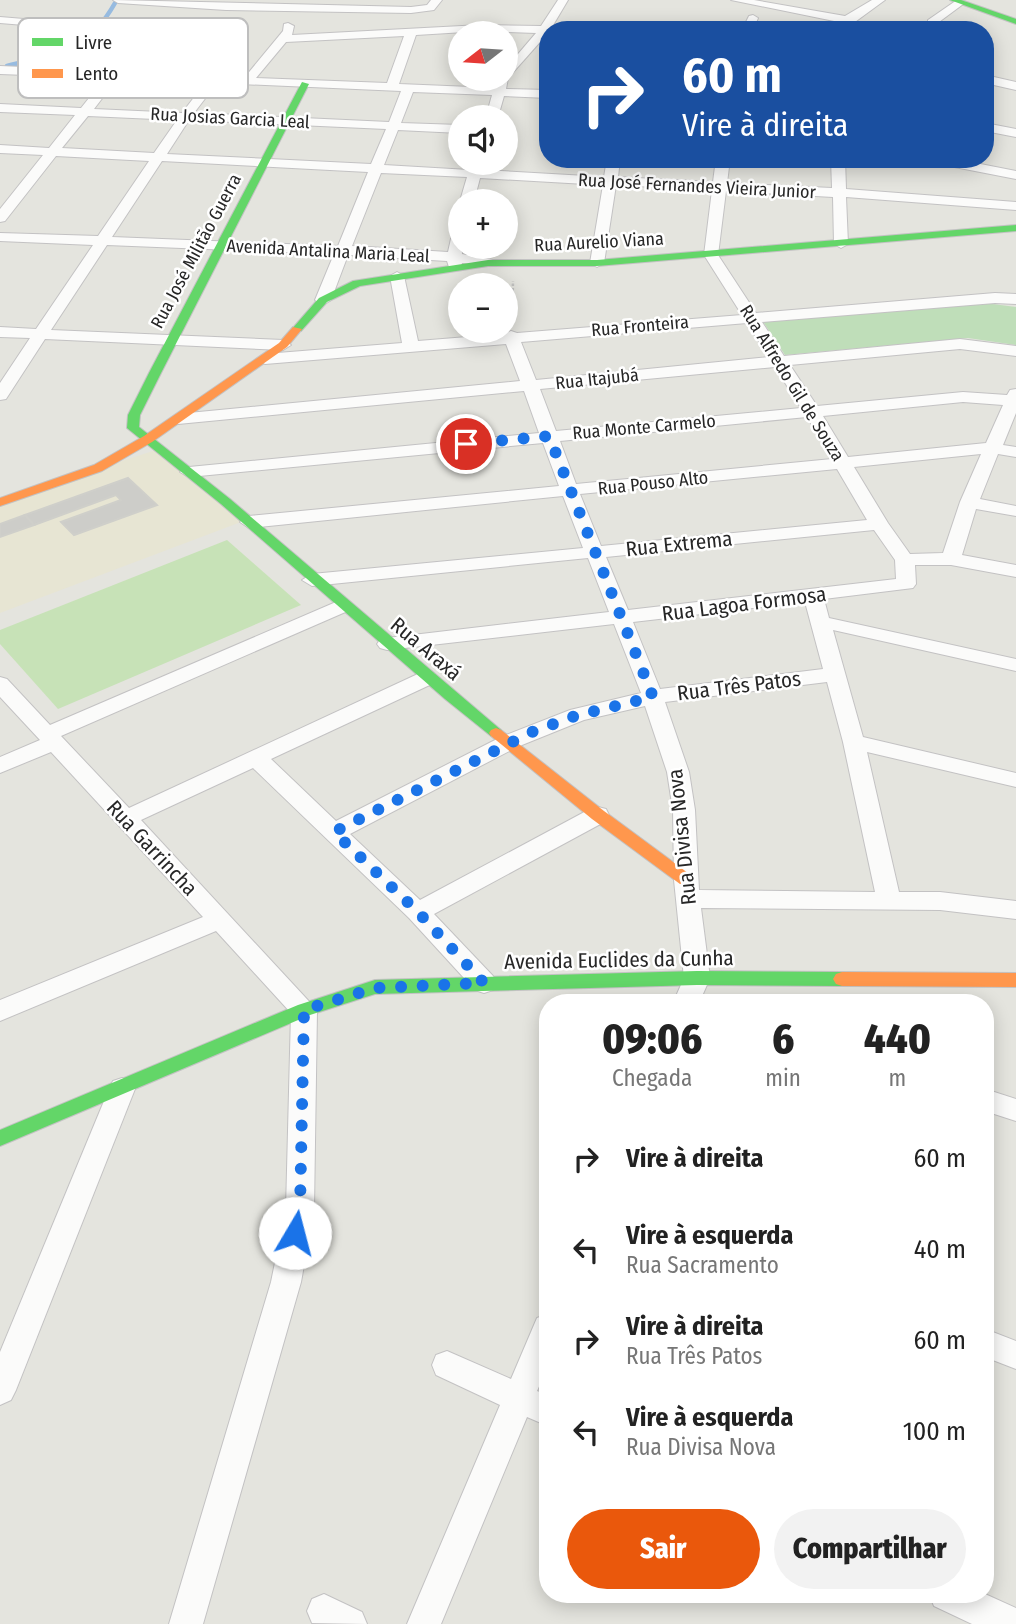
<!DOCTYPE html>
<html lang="pt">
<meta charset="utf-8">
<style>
:root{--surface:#fff;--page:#f2f2f2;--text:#222;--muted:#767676;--accent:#ea580c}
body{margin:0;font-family:"Fira Sans Condensed",sans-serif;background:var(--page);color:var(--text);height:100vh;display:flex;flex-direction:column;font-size:26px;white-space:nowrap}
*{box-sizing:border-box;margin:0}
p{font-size:23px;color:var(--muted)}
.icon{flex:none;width:38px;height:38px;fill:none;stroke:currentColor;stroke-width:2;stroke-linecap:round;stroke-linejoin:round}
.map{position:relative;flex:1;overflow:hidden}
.details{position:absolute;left:539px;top:994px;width:455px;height:609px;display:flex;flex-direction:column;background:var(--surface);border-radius:28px;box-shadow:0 4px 18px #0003}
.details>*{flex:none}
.banner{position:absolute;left:539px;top:21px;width:455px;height:147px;border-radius:28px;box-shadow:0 4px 18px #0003;background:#1a4fa0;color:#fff;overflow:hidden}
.needle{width:46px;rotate:253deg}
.controls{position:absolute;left:448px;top:21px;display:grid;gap:14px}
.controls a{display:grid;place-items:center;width:70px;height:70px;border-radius:50%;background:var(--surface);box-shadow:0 4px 18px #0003;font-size:35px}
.pin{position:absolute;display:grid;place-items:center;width:60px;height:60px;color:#fff;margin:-30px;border:4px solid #fff;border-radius:50%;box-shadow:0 2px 7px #0007}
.me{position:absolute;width:77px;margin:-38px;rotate:8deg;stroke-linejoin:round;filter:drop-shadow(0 0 5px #0008)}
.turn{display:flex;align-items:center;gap:24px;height:147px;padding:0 28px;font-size:32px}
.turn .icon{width:91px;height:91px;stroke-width:2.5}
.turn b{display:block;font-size:49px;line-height:60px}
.eta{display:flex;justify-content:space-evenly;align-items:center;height:119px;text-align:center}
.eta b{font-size:42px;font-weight:800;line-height:49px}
.cta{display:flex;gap:14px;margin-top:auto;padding:14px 28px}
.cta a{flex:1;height:80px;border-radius:42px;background:var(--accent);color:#fff;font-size:28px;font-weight:800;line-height:80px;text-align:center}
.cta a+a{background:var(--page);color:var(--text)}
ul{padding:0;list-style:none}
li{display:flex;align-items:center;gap:21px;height:91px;padding:0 28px}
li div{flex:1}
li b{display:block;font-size:26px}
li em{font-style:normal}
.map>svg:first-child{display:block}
</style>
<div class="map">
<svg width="1016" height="1624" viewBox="0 0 1016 1624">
<rect width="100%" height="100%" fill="#e4e4de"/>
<polygon fill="#e7e5d3" points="165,447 249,519 0,613 0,501"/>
<polygon fill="#bfdeb9" points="985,303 1016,307 1016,345 968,338 785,355 762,320"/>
<polygon fill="#c7e2b7" points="227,540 301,605 58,709 0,644 0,630"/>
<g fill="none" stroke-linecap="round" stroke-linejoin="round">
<path stroke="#97bbe0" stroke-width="4.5" d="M7 66C59 52 86 54 115 3"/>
</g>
<g fill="#cdcdc9" stroke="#cfcfca" stroke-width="2">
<polygon points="128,478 157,505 74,535 61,522 121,500 116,495 34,525 25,515"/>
<polygon points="25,515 34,525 0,537 0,524"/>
</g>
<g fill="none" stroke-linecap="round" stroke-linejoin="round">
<defs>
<g id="street">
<polygon points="113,0 411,7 427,5 431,0 442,0 434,10 411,13 226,10 118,3"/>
<path d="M558 0H568L552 27 563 30H548V33L508 78 506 89 548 90V98L504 96 498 117H486L492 95 413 92 401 123 460 125V133L398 130 384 165 469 170 471 163H483L482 170 604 177 607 159H620L618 177 713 182 716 159H730L727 183 832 188 831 159H845L846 189 1016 202V210L846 197 848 244 841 248 834 244 833 197 726 191 718 255 756 313 995 293 1016 294V304L995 303 762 322 784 356 960 339 1016 346V356L960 349 790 365 817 406 963 392 1007 395 1010 390 1016 389V413L1003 445 1016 447V457L998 454 980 499 1016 506V516L976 509 962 555 1016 565V577L951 565H915L916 584 913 588 824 599 829 618 1016 659V671L833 630 863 737 1016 773V787L867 752 899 892H940L1016 901V919L940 910 701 908 710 978 699 1003H673L684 978 674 880 673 810 667 772 645 706 584 720 517 747 350 834 420 900 590 809 598 807 606 809 609 815 606 821 434 914 493 976 497 983 493 990 484 993 475 990 409 918 253 768 141 820 317 1010 314 1209 301 1282 203 1624H169L271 1282 286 1209 291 1013 216 931 0 1021V1000L203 917 51 752 0 773V757L40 740 0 697V677L7 679 50 725 336 602H350L353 606 350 610 61 736 129 808 420 673H434L437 678 434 683 271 759 336 821 501 737 570 710 641 693 614 624 387 650 380 648 377 644 380 640 387 638 609 612 588 558 312 586 302 580 312 574 583 548 563 496 249 528 240 522 249 516 559 486 543 443 189 477 180 472 189 467 539 433 524 391 178 424 170 419 178 414 520 381 506 344 265 364 257 359 265 354 402 343 390 276 397 272 404 276 418 341 504 334 511 331 517 333 742 315 704 255 712 190 616 185 604 263 597 267 590 263 603 185 480 178 474 201H460L467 177 381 173 352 246 448 252 453 230 460 226 462 254 493 260 495 263 493 266 462 263 460 270H450L447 261 348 255 331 300 323 305 315 300 334 254 107 245 51 330 283 340 291 345 283 350 45 339 6 399 0 400V383L30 338 0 337V327L36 329 93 245 0 241V233L98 236 149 161 56 156 5 221 0 222V209L43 155 0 153V145L49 148 75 115 0 112V104L81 108 105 78 0 74V66L245 77 283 31 284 24 288 23 294 26 292 35 481 25 541 26ZM481 31 536 33 506 68V79H498L495 88 399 84 416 35ZM404 36 387 83 256 78 286 42ZM117 79 205 83 182 113 94 109ZM217 83 401 91 389 122 194 113ZM88 116 177 120 154 153 62 148ZM189 120 386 129 371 164 167 154ZM162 161 368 172 338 246 112 237ZM747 323 769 357 536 380 521 342ZM775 367 801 408 556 431 540 389ZM963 402 1003 405 986 443 848 457 823 416ZM807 417 832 459 576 484 560 441ZM981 454 960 502 943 553 910 554 888 523 854 467ZM837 469 867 520 601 546 580 494ZM874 530 895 560 896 579 628 610 606 557ZM805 602 823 669 660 689 633 622ZM827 682 843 742 875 892 699 890 695 810 689 772 665 702Z"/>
<polygon points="731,0 754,0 845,16 872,0 885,0 844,30 832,30 839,22"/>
<polygon points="957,0 966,2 939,22 962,30 928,26 928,20"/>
<polygon points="753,15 758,18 753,30 742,30 749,16"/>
<polygon points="0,17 60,22 66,25 60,28 0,23"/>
<polygon points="985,75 1016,82 1016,90 985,83"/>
<polygon points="985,123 1016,129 1016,137 985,131"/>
<polygon points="928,159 955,159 1016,171 1016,179 934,163"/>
<polygon points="122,1078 131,1081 135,1089 16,1390 11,1400 0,1405 0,1352 109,1089 113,1081"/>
<polygon points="985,1089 1016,1099 1016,1121 985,1111"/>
<polygon points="548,1314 548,1366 537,1391 548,1395 548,1426 527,1417 441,1624 407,1624 500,1405 436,1375 432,1365 436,1355 447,1351 511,1379 537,1318"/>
<polygon points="985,1329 1016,1341 1016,1369 985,1357"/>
<polygon points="324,1594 362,1612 367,1624 312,1623 307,1611 312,1599"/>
<polygon points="929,1594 985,1594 1016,1608 1016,1624 972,1624 934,1606"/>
</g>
<g id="fast">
<polygon points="950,0 961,0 1016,19 1016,24"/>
<polygon points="302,82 309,84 161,373 140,415 139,427 230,499 501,730 503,733 501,736 491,736 445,699 221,504 127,428 128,415 149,373"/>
<polygon points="1016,225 1016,231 597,266 488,266 360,286 327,302 301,331 292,329 319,298 353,281 488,260 597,260"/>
<polygon points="697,971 842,972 848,974 851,979 848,984 842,986 697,985 375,994 310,1015 0,1146 0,1130 298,1005 375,980"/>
</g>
<g id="slow">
<polygon points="293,327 302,329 287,347 152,442 102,471 0,506 0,498 94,465 144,436 279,343"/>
<polygon points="496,728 501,730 604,811 692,876 694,880 692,884 680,884 592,819 491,736 489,733 491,730"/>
<polygon points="842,972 1016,973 1016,987 842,986 836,984 833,979 836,974"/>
</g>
</defs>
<use href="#street" stroke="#c3c2c3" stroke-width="2"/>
<use href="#fast" stroke="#c3c2c3" stroke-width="2"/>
<use href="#slow" stroke="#c3c2c3" stroke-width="2"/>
<polyline stroke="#c3c3c2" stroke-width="2.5" stroke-dasharray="2.5 2" stroke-linecap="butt" points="512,322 513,281"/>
<use href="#street" fill="#fbfbfa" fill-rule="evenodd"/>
<use href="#fast" fill="#63d668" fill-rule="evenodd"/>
<use href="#slow" fill="#ff974d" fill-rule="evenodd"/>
</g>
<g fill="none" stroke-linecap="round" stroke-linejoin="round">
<polyline stroke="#1a73e8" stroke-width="12" stroke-dasharray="0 21.6" points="295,1233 300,1209 304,1010 375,988 484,983 418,912 334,832 532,732 578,715 653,697 549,436 466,444"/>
</g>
<g text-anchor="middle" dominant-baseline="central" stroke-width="5" stroke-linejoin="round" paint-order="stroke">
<g font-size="18" fill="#272727" stroke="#fff">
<text transform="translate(230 118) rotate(3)">Rua Josias Garcia Leal</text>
<text transform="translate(697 186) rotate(3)">Rua José Fernandes Vieira Junior</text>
<text transform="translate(599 242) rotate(-3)">Rua Aurelio Viana</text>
<text transform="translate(196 251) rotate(-62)">Rua José Militão Guerra</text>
<text transform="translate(328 251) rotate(3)">Avenida Antalina Maria Leal</text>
<text transform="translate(640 326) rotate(-5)">Rua Fronteira</text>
<text transform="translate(597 379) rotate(-6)">Rua Itajubá</text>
<text transform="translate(792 383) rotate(58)">Rua Alfredo Gil de Souza</text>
<text transform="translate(644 427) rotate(-5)">Rua Monte Carmelo</text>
<text transform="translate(653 483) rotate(-6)">Rua Pouso Alto</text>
</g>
<g font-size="21" fill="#272727" stroke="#fff">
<text transform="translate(679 544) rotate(-6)">Rua Extrema</text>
<text transform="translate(744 604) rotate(-7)">Rua Lagoa Formosa</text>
<text transform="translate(426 649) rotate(40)">Rua Araxá</text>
<text transform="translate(739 686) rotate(-7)">Rua Três Patos</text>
<text transform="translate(682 837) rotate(-96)">Rua Divisa Nova</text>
<text transform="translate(152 848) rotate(47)">Rua Garrincha</text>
<text transform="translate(619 960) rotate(-1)">Avenida Euclides da Cunha</text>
</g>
</g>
<rect x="18" y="18" width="230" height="80" rx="10" fill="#fff" stroke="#bebebe" stroke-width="2"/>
<rect x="32" y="38" width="31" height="8" fill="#63d668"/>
<rect x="32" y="69" width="31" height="9" fill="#ff974d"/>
<g font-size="19" fill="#272727">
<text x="75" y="49">Livre</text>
<text x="75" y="80">Lento</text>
</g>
</svg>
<div class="controls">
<a><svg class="needle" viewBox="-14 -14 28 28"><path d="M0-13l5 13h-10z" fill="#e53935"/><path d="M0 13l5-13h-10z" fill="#767676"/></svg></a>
<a><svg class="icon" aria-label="sound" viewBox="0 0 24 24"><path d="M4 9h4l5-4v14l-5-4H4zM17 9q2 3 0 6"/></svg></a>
<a>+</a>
<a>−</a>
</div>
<div class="pin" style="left:466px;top:444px;background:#d93025"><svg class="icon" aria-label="arrive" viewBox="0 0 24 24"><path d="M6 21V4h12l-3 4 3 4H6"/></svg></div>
<svg class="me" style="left:295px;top:1233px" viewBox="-20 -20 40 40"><circle r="19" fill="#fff"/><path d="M0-13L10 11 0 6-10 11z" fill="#1a73e8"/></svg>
<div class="banner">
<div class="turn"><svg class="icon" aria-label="right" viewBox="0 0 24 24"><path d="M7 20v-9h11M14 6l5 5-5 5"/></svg><div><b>60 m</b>Vire à direita</div></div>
</div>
<section class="details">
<div class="eta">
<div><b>09:06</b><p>Chegada</p></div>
<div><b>6</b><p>min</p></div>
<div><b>440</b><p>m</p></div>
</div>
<ul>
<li><svg class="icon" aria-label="right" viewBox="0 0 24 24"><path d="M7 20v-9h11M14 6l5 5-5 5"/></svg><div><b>Vire à direita</b></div><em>60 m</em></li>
<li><svg class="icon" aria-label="left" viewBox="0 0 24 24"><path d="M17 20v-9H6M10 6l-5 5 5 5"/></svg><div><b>Vire à esquerda</b><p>Rua Sacramento</p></div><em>40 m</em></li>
<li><svg class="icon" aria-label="right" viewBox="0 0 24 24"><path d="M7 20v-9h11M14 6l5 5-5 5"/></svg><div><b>Vire à direita</b><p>Rua Três Patos</p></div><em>60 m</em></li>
<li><svg class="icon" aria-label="left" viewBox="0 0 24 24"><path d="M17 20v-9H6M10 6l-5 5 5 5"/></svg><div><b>Vire à esquerda</b><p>Rua Divisa Nova</p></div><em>100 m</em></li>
</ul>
<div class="cta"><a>Sair</a><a>Compartilhar</a></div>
</section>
</div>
